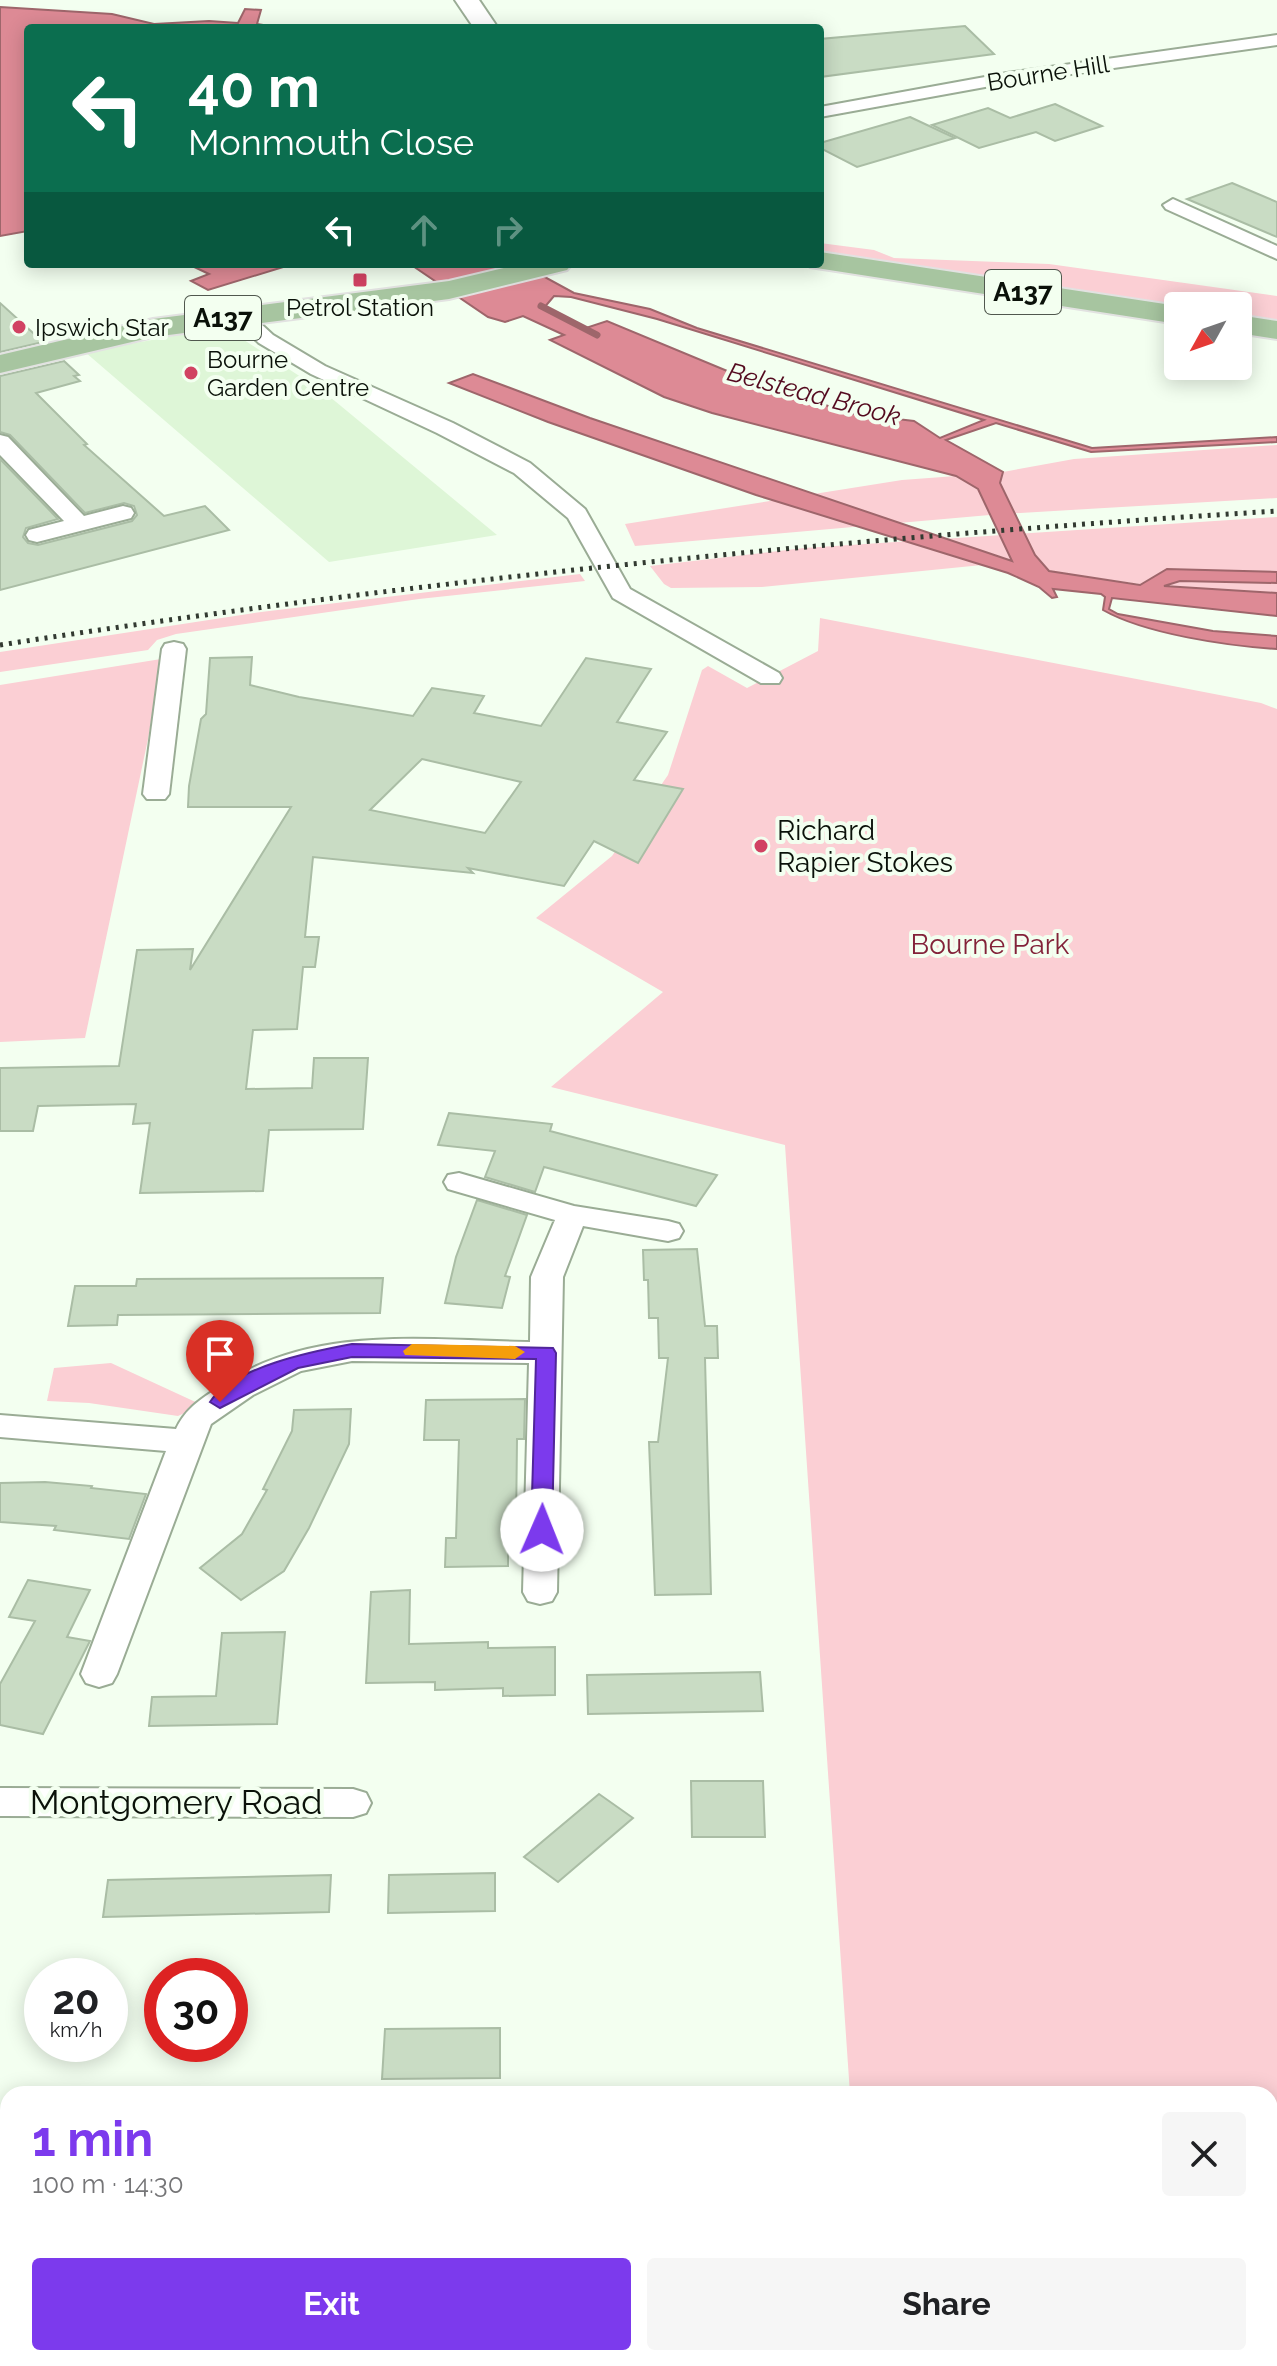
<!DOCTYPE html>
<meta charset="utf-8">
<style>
:root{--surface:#fff;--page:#f6f6f6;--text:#202124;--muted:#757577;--accent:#7c3aed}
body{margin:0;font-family:Raleway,sans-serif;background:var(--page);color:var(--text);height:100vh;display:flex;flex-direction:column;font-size:30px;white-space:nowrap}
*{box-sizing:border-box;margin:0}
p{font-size:26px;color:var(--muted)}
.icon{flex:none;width:44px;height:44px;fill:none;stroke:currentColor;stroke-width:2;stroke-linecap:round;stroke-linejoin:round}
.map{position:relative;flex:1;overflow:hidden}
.details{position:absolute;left:0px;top:2086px;width:1278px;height:280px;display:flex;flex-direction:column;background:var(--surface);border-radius:24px 24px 0 0;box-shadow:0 4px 20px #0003}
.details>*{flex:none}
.hud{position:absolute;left:24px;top:24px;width:800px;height:244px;border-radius:8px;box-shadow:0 4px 20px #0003;background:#0b6e4f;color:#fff;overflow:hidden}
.needle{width:52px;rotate:230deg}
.buttons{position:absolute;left:1164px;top:292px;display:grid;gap:16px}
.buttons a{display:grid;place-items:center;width:88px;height:88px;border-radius:8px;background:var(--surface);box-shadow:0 4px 20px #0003;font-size:40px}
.speed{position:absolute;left:24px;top:1958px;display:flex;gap:16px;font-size:40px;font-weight:700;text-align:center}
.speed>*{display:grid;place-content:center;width:104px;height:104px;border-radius:50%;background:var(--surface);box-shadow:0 4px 20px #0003;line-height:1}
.speed small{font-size:20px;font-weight:400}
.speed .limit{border:12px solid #d22;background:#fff;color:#111}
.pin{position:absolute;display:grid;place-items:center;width:68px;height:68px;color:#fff;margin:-82px -34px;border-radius:50% 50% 50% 0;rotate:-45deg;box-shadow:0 0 8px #0007}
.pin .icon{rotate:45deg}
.me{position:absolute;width:88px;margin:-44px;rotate:1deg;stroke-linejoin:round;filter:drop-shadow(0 0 6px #0008)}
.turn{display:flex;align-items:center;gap:28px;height:168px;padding:0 32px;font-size:36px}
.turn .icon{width:104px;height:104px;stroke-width:2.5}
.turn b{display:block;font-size:56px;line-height:68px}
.lanes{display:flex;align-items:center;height:76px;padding:0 32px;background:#0003;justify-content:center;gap:40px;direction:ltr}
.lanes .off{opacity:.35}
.round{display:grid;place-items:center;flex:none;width:84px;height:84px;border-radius:8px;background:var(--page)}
.overview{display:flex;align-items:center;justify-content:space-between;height:136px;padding:0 32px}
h1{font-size:48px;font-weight:700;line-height:60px;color:var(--accent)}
.button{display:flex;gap:16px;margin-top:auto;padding:16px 32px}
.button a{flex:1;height:92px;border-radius:8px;background:var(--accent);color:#fff;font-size:32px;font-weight:700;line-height:92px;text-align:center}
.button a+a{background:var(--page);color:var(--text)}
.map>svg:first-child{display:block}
</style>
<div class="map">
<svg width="1277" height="2366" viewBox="0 0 1277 2366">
<rect width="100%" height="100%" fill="#f3fff0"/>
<polygon fill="#def6d7" points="224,327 324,392 497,535 329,562 85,352"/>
<g fill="#fbcfd4">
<polygon points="820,243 874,250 894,258 1049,264 1277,296 1277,321 1238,316 1238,306 1178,306 820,253"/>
<polygon points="1277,445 1277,498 1001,514 635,546 625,524 902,480 956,476 978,489 1000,483 1003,472 1074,459"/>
<polygon points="1277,517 1277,604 1049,571 1035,555 1012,562 762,587 671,588 664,584 650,566 804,548"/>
<polygon points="580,574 585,581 419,599 176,634 157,640 148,650 0,672 0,652 261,612"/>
<polygon points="820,618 1261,703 1277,709 1277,2366 869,2366 868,2358 1270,2358 1270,2094 850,2094 785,1145 551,1087 663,992 536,918 612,856 668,775 702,670 708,666 747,688 818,651"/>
<polygon points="161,659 148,739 85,1038 0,1042 0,685"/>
<polygon points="111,1363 202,1405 178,1416 89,1403 47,1401 54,1368"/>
</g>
<g fill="#dd8a95" stroke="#9e666b" stroke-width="2" fill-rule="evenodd">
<polygon points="0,7 112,14 154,24 209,21 238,23 245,9 261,10 257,24 282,28 28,28 28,231 0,236"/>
<polygon points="188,264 293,264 208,290 191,281 209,274"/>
<path d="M410 264H521L574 293 650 309 697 328 1092 448 1277 437V442L1091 452 996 423 946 440 1003 472 1000 483 1035 555 1049 571 1140 585 1167 569 1277 572V583L1180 581 1164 586 1277 593V616L1112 598 1109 609 1118 614 1213 631 1277 636V649C1228 646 1145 634 1103 610L1105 597 1101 594 1053 589 1057 597 1052 598 1039 587 1008 573 756 495 548 422 449 383 473 374 590 418 1012 561 978 489 956 476 712 413 664 397 550 340 564 335 523 316 505 322 488 317ZM554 296 571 297 657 319 984 420 940 438 914 421 854 414 761 385 607 321 583 329 543 309Z"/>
</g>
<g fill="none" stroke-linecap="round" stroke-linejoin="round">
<polyline stroke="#9e666b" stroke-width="7" points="541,306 597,335"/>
</g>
<g fill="#c9dcc4" stroke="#aabda5" stroke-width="2" fill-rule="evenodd">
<polygon points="965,26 994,54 820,77 820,39"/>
<polygon points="1055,104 1102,126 1055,141 1036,132 979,148 932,125 988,108 1010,118"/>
<polygon points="910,117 955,138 857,167 820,148 820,143"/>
<polygon points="1232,183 1277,202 1277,237 1187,199"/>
<polygon points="0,303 43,342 0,352"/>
<polygon points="64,361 79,375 74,376 80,381 36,393 87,444 84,445 164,516 205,506 229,530 0,590 0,459 58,519 26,528 23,537 28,543 38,545 132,521 137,515 134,506 124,503 85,513 10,435 0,432 0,376"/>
<path d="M252 657 250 685 299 697 413 716 432 688 484 696 474 713 541 726 586 658 651 669 617 722 667 732 634 780 683 789 638 863 594 841 564 886 468 868 473 873 313 857 305 937H319L315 967H303L297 1029 253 1030 246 1089 312 1088 314 1058H368L363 1129 269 1130 263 1191 140 1193 150 1123 133 1124 136 1104 38 1106 33 1131H0V1068L119 1066 137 950 193 949 190 970 291 807H188L189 786 201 719 206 714 210 658ZM422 759 521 782 485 833 370 810Z"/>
<polygon points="449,1113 552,1124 550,1131 717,1175 696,1206 544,1167 535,1192 485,1177 495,1151 438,1145"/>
<polygon points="477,1200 527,1215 505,1276 510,1277 502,1308 445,1303 456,1257"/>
<polygon points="697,1249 705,1326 717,1326 718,1358 705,1358 711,1594 655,1595 649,1442 658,1442 668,1358 659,1358 658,1318 649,1318 648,1280 644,1280 643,1250"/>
<polygon points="383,1278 380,1313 118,1315 117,1325 68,1326 75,1286 136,1286 137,1279"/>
<polygon points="525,1399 524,1439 517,1439 516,1527 508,1527 508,1566 445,1567 446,1538 456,1538 459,1440 424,1440 426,1400"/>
<polygon points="351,1409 349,1444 309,1528 284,1571 241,1600 200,1568 242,1534 267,1490 263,1489 292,1431 294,1410"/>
<polygon points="45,1482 92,1486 91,1488 146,1494 129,1539 54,1530 56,1526 0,1522 0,1483"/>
<polygon points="28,1580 90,1590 67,1637 90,1641 43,1734 0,1725 0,1684 35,1621 9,1617"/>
<polygon points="410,1590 409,1644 488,1642 488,1648 555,1647 555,1695 503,1696 503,1688 435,1690 435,1682 366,1683 371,1592"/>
<polygon points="285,1632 277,1724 149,1726 152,1697 216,1696 222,1633"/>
<polygon points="760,1672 763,1711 588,1714 587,1675"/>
<polygon points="691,1781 763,1781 765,1837 692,1837"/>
<polygon points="599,1794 633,1818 558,1882 524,1857"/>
<polygon points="495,1873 495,1911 388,1913 389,1875"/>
<polygon points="331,1875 329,1912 103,1917 108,1880"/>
<polygon points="500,2028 500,2078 382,2079 385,2029"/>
</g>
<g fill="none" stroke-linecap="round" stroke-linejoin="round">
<defs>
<g id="street">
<polygon points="1277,35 1277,45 1007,83 820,117 820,107 1007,73"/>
<polygon points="1173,199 1277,246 1277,259 1166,209 1163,205"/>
<polygon points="241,310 248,312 273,335 325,366 453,423 530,463 585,509 630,589 779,673 782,678 779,683 761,683 613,598 568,518 514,473 437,433 311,374 259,343 234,320 231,316"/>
<polygon points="0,435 8,437 84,516 123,506 131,508 134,513 131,518 37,542 29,540 26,535 29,530 64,521 0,455"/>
<polygon points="174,642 183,644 186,649 169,794 165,799 147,799 143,794 162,649 165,644"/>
<path d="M459 1173 574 1206 668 1221 679 1224 683 1231 679 1238 668 1241 583 1226 563 1277 557 1592 552 1601 540 1604 528 1601 523 1592 529 1363 352 1361 301 1371 253 1395 211 1424 117 1674 112 1683 99 1687 86 1683 81 1674 166 1451 0 1437V1415L176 1429C186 1408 200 1400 219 1387 312 1324 423 1340 530 1342L531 1277 555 1220 448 1189 444 1182 448 1175Z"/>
<polygon points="0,1788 353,1789 366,1793 371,1803 366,1813 353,1817 0,1816"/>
<rect x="0" y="2190" width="8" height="36"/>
<polygon points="403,2358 445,2358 446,2366 402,2366"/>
</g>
<polygon id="secondary" points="455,0 479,0 498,28 474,28"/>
<g id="primary">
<polygon points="820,252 1178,306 1178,324 810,267 808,264 820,264"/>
<polygon points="521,264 572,264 567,270 449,299 153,337 0,373 0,355 153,319 449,281"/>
<polygon points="1238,315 1277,321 1277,339 1238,333"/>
</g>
</defs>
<use href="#street" stroke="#9aac95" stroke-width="4"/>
<use href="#secondary" stroke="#9aac95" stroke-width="4"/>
<use href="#primary" stroke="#e2e2e1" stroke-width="4"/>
<use href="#street" fill="#fff" fill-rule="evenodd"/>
<use href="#secondary" fill="#fff" fill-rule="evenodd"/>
<use href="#primary" fill="#a7c5a0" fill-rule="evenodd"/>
<path stroke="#323a31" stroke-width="5" stroke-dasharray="3 6" stroke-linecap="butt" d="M0 645C424 579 849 538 1277 511"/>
</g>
<path fill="#7c3aed" stroke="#51269a" stroke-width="2" d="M352 1344 553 1348 556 1353 552 1530 549 1535H534L531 1530 536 1359 352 1357 298 1368 220 1408 210 1402C233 1367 314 1351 352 1344Z"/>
<polygon fill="#f59e0b" points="412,1344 515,1346 525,1352 515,1359 405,1355 403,1351"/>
<g fill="#d14262" stroke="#f3fff0" stroke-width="3">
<rect x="352" y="272" width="16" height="16" rx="4"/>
<circle cx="19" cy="327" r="8"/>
<circle cx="191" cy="373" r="8"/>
<circle cx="761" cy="846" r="8"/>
</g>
<g text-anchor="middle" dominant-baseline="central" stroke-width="8" stroke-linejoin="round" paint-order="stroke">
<g font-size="24" fill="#0a1109" stroke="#f3fff0">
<text transform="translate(1048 73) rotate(-9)">Bourne Hill</text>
</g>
<g font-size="24" fill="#0a1109" stroke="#f3fff0" text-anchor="start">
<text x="360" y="307" text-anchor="middle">Petrol Station</text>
<text x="35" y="327">Ipswich Star</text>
<text x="207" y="359">Bourne<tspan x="207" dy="28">Garden Centre</tspan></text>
</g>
<g fill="#f3fff0" stroke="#50584e" stroke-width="2">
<rect x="985" y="270" width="76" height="44" rx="6"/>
<rect x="185" y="296" width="76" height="44" rx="6"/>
</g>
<g font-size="26" font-weight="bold" fill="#0a1109">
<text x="1023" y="292">A137</text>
<text x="223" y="318">A137</text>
</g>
<g font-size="26" font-style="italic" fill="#540a1f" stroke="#f3fff0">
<text transform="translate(814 394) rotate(15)">Belstead Brook</text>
</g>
<g font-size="28" fill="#0a1109" stroke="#f3fff0" text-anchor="start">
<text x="777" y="830">Richard<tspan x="777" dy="32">Rapier Stokes</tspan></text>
</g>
<g font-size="28" fill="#832239" stroke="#f3fff0">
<text x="990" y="944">Bourne Park</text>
</g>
<g font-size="34" fill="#0a1109" stroke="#f3fff0">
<text x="176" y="1802">Montgomery Road</text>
</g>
</g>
</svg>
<div class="buttons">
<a><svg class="needle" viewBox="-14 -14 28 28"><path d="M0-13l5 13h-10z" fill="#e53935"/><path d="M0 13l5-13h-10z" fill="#757577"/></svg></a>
</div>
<div class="speed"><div>20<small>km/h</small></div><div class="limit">30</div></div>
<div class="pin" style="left:220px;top:1402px;background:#d93025"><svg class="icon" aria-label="arrive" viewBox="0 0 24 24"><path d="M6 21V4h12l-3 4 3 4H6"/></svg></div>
<svg class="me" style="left:542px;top:1530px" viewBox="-20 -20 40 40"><circle r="19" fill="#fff"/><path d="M0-13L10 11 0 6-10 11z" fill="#7c3aed"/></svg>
<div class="hud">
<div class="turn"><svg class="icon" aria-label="left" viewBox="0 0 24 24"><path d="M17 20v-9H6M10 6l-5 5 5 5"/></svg><div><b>40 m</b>Monmouth Close</div></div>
<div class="lanes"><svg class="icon" aria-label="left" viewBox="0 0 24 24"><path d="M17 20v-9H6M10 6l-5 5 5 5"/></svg><svg class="icon off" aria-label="ahead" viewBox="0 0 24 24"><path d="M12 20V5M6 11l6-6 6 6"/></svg><svg class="icon off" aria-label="right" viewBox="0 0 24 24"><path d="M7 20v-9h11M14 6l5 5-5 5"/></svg></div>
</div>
<section class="details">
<div class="overview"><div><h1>1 min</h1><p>100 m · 14:30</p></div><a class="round"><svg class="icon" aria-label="close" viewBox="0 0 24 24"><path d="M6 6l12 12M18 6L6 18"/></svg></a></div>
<div class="button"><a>Exit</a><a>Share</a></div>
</section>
</div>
